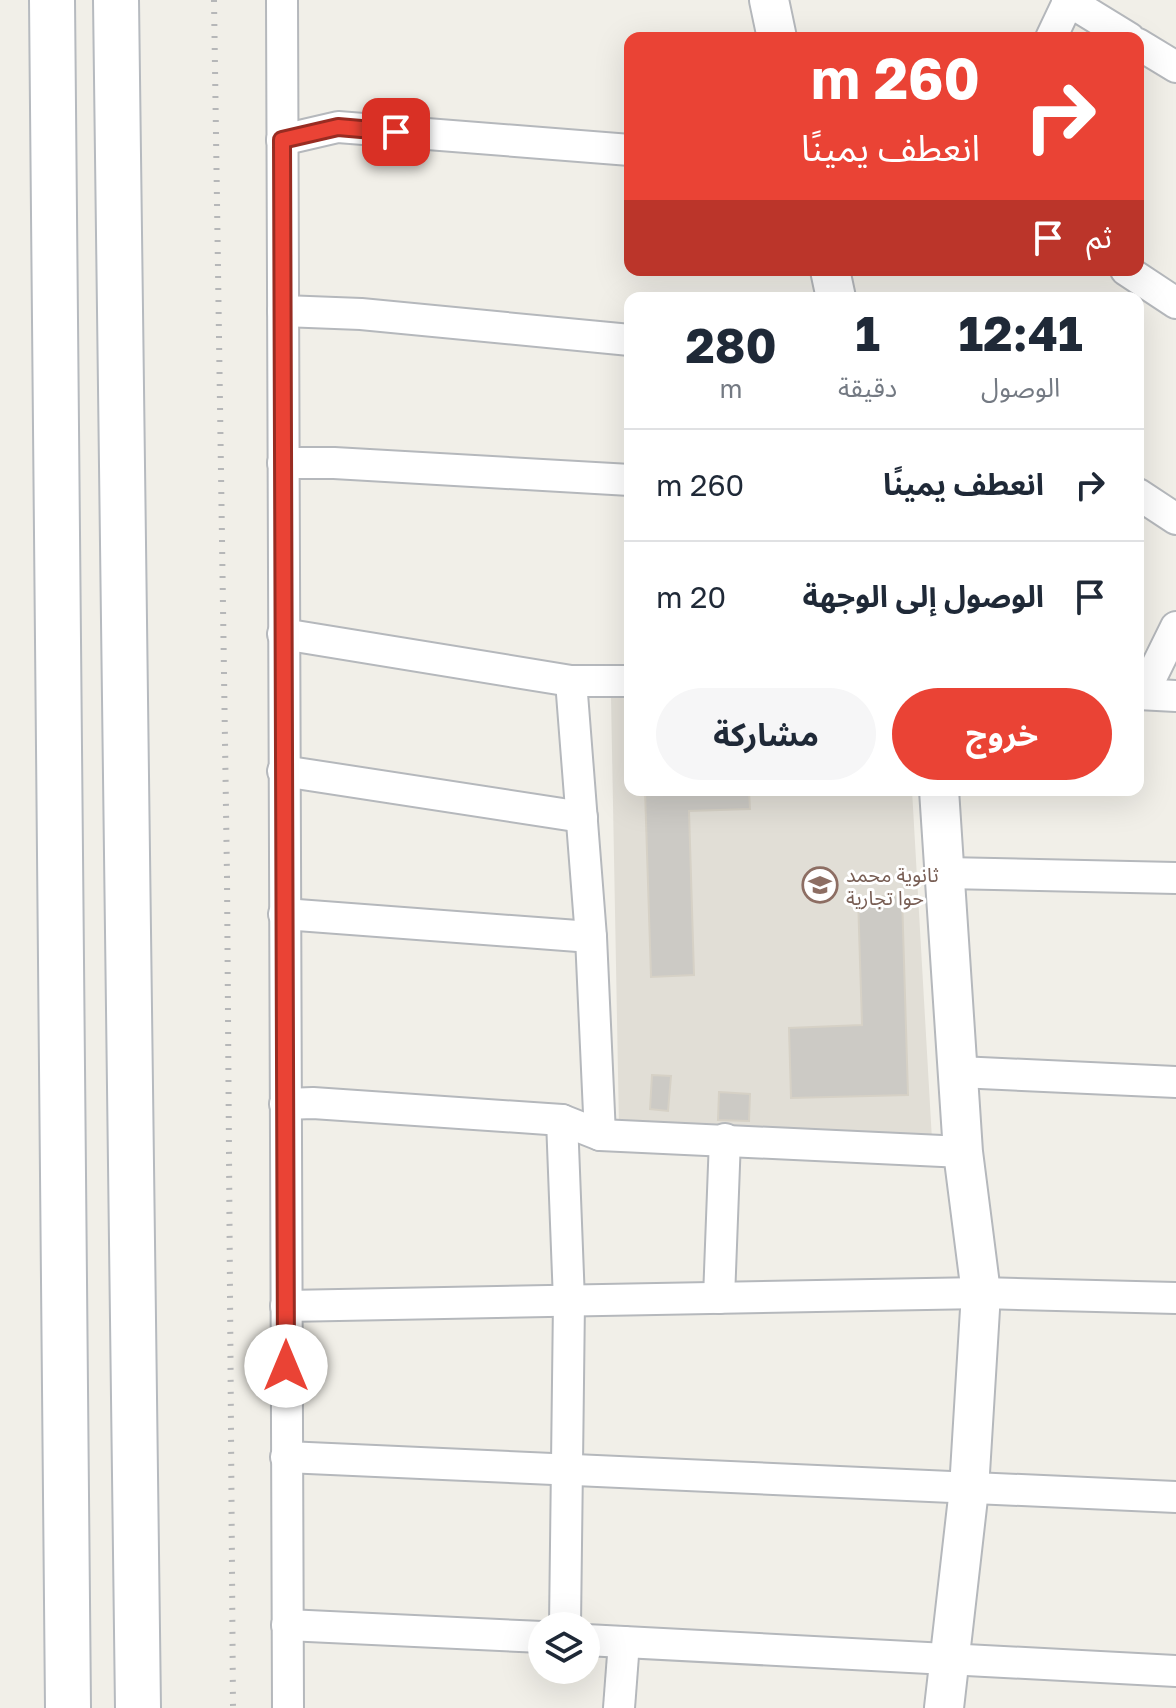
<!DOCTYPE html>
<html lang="ar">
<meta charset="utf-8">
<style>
:root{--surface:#fff;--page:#f6f6f7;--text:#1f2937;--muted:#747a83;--line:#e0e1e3;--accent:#ea4335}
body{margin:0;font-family:"Golos Text","Noto Sans Arabic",sans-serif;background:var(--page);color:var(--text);direction:rtl;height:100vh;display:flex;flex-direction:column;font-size:30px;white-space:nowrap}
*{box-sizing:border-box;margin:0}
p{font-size:26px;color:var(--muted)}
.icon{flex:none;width:44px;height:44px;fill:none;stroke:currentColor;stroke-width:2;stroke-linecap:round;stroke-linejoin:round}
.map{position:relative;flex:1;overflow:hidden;direction:ltr}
.sheet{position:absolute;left:624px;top:292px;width:520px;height:504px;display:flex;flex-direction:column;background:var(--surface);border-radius:16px;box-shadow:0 8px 32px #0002;direction:rtl}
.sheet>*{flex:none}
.top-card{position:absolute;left:624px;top:32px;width:520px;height:244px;border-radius:16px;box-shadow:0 8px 32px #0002;direction:rtl;background:#ea4335;color:#fff;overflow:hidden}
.fabs{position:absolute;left:528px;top:1612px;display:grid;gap:16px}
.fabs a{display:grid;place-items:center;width:72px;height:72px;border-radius:50%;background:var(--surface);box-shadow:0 8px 32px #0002;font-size:40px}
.pin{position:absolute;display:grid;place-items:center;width:68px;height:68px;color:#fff;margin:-34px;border-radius:16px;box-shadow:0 4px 12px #0006}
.me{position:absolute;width:88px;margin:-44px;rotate:0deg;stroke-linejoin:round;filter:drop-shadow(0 0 6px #0008)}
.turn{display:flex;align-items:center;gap:28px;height:168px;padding:0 32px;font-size:36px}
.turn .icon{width:104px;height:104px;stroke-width:2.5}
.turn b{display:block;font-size:56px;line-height:68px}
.then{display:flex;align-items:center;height:76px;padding:0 32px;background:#0003;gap:16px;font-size:30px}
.eta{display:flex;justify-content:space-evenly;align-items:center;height:136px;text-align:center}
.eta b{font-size:48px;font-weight:700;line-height:56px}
.action{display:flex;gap:16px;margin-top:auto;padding:16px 32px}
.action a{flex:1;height:92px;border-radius:48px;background:var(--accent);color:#fff;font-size:32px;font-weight:700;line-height:92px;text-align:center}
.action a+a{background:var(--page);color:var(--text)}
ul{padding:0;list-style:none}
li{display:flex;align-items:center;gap:24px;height:112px;padding:0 32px;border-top:2px solid var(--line)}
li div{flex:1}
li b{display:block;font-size:30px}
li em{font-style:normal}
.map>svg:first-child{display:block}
</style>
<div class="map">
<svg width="1176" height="1708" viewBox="0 0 1176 1708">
<rect width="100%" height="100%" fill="#f1efe8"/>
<polygon fill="#e1ded6" points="611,696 630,697 630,790 912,790 932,1140 619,1127"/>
<g fill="#cccac5" stroke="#d6d1c6" stroke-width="2">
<polygon points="645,790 749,790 750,809 689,811 694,975 651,977"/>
<polygon points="902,896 908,1095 791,1098 789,1028 862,1025 858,897"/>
<polygon points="652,1075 671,1076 668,1111 650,1109"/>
<polygon points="719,1092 750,1094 749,1121 718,1120"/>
</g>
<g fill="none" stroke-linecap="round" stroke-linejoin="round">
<defs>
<g id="minor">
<polyline points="282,0 288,1708"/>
<polyline points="1067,0 1129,38"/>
<polyline points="1051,38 1069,0"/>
<polyline points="1138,44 1176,67"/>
<polyline points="282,140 338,127 630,150"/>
<polyline points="1126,270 1176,303"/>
<polyline points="283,311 361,314 630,340"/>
<polyline points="283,463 334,463 630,480"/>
<polyline points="1138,494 1176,519"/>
<polyline points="283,634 571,681"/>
<polyline points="1138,694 1176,696"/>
<polyline points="1143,694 1176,627"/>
<polyline points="283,771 582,817"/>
<polyline points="946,873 1176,878"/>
<polyline points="284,914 591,937"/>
<polyline points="959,1072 1176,1082"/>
<polyline points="285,1104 313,1103 562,1120 600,1135 963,1152"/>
<polyline points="562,1120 569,1301 565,1626"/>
<polyline points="600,1135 591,937 571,681 630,681"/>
<polyline points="719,1298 725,1139"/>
<polyline points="286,1306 981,1293 1176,1298"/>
<polyline points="286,1457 1176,1497"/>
<polyline points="287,1625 542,1637"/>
<polyline points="586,1640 1176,1671"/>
<polyline points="619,1708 624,1642"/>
</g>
<g id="tertiary">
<polyline points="769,0 777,38"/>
<polyline points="830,270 836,298"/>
<polyline points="939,790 963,1152 981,1293 969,1489 944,1708"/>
</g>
<g id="secondary">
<polyline points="52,0 68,1708"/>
<polyline points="116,0 138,1708"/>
</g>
</defs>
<use href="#minor" stroke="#b5b8bc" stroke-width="34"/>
<use href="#tertiary" stroke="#b5b8bc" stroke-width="42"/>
<use href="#secondary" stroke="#b6babf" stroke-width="48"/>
<use href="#minor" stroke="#fff" stroke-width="30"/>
<use href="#tertiary" stroke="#fff" stroke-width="38"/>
<use href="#secondary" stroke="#fff" stroke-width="44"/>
<polyline stroke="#b6b7b8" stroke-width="6" stroke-dasharray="2 10" stroke-linecap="butt" points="214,0 227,876 233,1708"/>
</g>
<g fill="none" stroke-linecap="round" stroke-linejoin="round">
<defs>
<polyline id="route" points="286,1366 282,140 338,127 396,132"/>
</defs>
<use href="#route" stroke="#982c22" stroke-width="20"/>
<use href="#route" stroke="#ea4335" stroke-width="14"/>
</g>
<defs>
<symbol id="school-ring" viewBox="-11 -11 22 22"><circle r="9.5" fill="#fff" stroke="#8d6e63" stroke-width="1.5"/><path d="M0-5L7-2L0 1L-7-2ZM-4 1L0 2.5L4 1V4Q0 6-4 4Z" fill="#8d6e63"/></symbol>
</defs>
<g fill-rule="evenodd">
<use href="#school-ring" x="800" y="865" width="40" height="40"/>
</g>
<g text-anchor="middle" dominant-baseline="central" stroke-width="6" stroke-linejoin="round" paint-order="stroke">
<g font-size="20" fill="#785e54" stroke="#fff" text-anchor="start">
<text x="846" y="874">ثانوية محمد<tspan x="846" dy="23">حوا تجارية</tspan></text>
</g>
</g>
</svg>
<div class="fabs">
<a><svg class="icon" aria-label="layers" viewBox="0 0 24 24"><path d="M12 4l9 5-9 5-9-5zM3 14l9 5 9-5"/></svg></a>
</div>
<div class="pin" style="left:396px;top:132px;background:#d93025"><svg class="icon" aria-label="arrive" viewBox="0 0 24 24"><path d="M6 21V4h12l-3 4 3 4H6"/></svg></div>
<svg class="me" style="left:286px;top:1366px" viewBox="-20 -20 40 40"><circle r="19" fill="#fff"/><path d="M0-13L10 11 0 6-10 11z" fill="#ea4335"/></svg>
<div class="top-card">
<div class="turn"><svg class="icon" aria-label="right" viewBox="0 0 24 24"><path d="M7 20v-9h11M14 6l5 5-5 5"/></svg><div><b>260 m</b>انعطف يمينًا</div></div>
<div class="then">ثم<svg class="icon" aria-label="arrive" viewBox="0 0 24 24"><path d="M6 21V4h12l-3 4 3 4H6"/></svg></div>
</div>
<section class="sheet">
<div class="eta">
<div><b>12:41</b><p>الوصول</p></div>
<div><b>1</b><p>دقيقة</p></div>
<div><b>280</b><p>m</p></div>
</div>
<ul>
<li><svg class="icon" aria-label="right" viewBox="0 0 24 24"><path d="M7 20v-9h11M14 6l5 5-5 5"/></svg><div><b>انعطف يمينًا</b></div><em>260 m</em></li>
<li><svg class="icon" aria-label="arrive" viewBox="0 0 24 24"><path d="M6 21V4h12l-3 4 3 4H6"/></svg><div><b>الوصول إلى الوجهة</b></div><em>20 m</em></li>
</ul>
<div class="action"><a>خروج</a><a>مشاركة</a></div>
</section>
</div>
